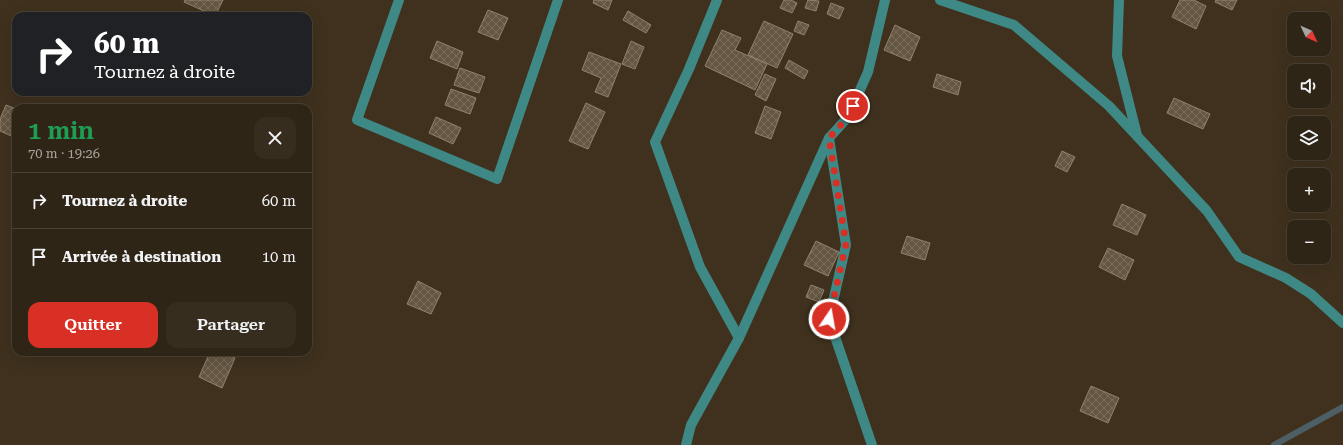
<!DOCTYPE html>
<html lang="fr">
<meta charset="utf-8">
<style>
:root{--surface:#2f2516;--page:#372d1f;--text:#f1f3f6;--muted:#a7a5a1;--line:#4a4235;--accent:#d93025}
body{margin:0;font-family:"Roboto Serif",serif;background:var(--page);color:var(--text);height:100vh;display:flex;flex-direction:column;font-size:15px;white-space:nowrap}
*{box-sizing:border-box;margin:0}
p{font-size:13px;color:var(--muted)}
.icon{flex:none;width:22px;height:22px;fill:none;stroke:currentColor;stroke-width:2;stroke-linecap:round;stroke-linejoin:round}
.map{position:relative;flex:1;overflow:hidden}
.drawer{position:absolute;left:12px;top:104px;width:300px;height:252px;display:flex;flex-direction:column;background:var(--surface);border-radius:12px;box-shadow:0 4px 16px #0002,0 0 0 1px var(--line)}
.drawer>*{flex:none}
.hud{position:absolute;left:12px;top:12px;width:300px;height:84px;border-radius:12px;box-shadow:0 4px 16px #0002,0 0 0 1px var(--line);background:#202124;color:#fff;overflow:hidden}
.needle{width:26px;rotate:134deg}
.tools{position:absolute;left:1287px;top:12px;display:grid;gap:8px}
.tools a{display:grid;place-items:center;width:44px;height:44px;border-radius:8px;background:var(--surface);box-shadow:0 4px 16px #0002,0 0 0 1px var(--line);font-size:20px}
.pin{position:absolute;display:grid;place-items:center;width:34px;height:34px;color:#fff;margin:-17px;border:2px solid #fff;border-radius:50%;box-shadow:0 1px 4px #0007}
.me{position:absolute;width:44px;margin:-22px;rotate:12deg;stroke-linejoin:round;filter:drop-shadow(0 0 3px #0008)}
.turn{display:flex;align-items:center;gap:14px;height:84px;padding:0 16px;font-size:18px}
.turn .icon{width:52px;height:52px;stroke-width:2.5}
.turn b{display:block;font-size:28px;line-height:34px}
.round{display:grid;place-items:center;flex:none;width:42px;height:42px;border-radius:12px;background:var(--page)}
.head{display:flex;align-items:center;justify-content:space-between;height:68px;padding:0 16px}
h1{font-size:24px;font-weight:600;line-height:30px;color:#1e9e55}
.button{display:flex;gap:8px;margin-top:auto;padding:8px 16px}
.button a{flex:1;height:46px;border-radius:12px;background:var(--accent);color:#fff;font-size:16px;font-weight:600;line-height:46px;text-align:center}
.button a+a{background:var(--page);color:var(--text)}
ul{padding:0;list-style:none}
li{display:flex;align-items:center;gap:12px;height:56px;padding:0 16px;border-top:1px solid var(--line)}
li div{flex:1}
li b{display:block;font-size:15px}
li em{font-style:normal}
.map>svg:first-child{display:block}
</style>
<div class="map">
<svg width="1343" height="445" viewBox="0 0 1343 445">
<defs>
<pattern id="building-cross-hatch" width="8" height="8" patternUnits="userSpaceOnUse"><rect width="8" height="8" fill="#645641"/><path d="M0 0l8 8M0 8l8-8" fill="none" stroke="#7a6e5c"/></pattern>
</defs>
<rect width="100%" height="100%" fill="#3f311e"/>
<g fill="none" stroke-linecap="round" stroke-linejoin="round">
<polyline stroke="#4d5e64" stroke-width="6" points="1274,445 1343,407"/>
</g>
<g fill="url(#building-cross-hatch)" stroke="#92826d">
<polygon points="185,0 223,0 215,16 184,2"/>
<polygon points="594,0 612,0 608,10 593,3"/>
<polygon points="784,0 791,0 797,3 792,13 780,8"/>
<polygon points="808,0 819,1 816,11 805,8"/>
<polygon points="1180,0 1194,0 1206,6 1196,29 1172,17"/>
<polygon points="1216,0 1237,0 1232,10 1215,2"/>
<polygon points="831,3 844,8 839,19 827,14"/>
<polygon points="488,10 508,18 498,40 478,32"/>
<polygon points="628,11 651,25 646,33 623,20"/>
<polygon points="764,21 793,34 777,68 748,55"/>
<polygon points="798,21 809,25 804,35 794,31"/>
<polygon points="895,25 920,37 910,61 884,50"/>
<polygon points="722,30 741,38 735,50 767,64 755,90 705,66"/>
<polygon points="437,41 463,52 457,69 430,58"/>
<polygon points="631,41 644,47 635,69 622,64"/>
<polygon points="589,52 621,64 608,97 595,92 601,78 582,70"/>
<polygon points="789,60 808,71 804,79 785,68"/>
<polygon points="460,68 485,77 479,93 454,85"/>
<polygon points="765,74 776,79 766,101 755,95"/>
<polygon points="937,74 961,82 958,95 933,87"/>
<polygon points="451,89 476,98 470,114 445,105"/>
<polygon points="1174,98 1210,114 1203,129 1167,113"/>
<polygon points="586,103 605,112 588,149 569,141"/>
<polygon points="6,105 16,109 16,138 0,131 0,119"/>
<polygon points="765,106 781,112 771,139 755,133"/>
<polygon points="436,117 461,128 453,144 429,133"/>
<polygon points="1062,151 1075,157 1067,172 1055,166"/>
<polygon points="1122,204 1146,215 1137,235 1113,225"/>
<polygon points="907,236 930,243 925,260 901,253"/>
<polygon points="816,241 839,252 828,276 804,265"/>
<polygon points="1108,248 1134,260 1125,280 1099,267"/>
<polygon points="418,281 441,293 431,314 407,304"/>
<polygon points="811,285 824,290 819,302 806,297"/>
<polygon points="210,352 221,352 235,358 222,388 199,377"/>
<polygon points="1091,386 1119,398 1108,423 1080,411"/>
</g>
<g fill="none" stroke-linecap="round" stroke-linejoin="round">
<g stroke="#3e8985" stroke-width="10">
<polyline points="399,0 357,120 497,179 558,0"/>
<polyline points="717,0 689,69 655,142 700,267 739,338"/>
<polyline points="940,0 1014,25 1109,106 1207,211 1239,257 1286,278 1311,294 1343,323"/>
<polyline points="1119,0 1117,56 1137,135"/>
<polyline points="686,445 691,425 739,338 829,138"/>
<polyline points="872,445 829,319 846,245 829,138 848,117 868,72 885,0"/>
</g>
</g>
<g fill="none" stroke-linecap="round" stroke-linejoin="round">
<polyline stroke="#d93025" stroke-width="7" stroke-dasharray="0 12.6" points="829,319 846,244 829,138 848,117 853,106"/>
</g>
</svg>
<div class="tools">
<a><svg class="needle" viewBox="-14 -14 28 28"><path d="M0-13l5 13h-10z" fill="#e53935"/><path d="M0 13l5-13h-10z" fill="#a7a5a1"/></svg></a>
<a><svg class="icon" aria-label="sound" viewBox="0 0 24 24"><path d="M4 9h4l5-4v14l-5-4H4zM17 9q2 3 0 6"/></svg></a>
<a><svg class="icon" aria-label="layers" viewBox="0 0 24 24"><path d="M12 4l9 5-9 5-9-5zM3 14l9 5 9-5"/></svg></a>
<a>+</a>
<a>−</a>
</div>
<div class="pin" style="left:853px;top:106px;background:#d93025"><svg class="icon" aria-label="arrive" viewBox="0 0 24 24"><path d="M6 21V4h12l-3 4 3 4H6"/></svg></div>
<svg class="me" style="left:829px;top:319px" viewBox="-20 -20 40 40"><circle r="17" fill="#d93025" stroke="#fff" stroke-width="3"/><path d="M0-11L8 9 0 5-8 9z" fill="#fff"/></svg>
<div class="hud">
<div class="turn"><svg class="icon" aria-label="right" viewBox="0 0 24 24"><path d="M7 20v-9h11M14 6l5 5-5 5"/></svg><div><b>60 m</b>Tournez à droite</div></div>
</div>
<section class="drawer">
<div class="head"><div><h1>1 min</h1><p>70 m · 19:26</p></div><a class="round"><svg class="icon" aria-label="close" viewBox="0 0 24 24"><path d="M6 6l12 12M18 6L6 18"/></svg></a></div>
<ul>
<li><svg class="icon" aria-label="right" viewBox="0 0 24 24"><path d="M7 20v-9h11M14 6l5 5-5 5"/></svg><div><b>Tournez à droite</b></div><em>60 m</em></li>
<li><svg class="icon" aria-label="arrive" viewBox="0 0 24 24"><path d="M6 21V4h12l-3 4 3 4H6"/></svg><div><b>Arrivée à destination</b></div><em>10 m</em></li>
</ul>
<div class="button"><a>Quitter</a><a>Partager</a></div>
</section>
</div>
